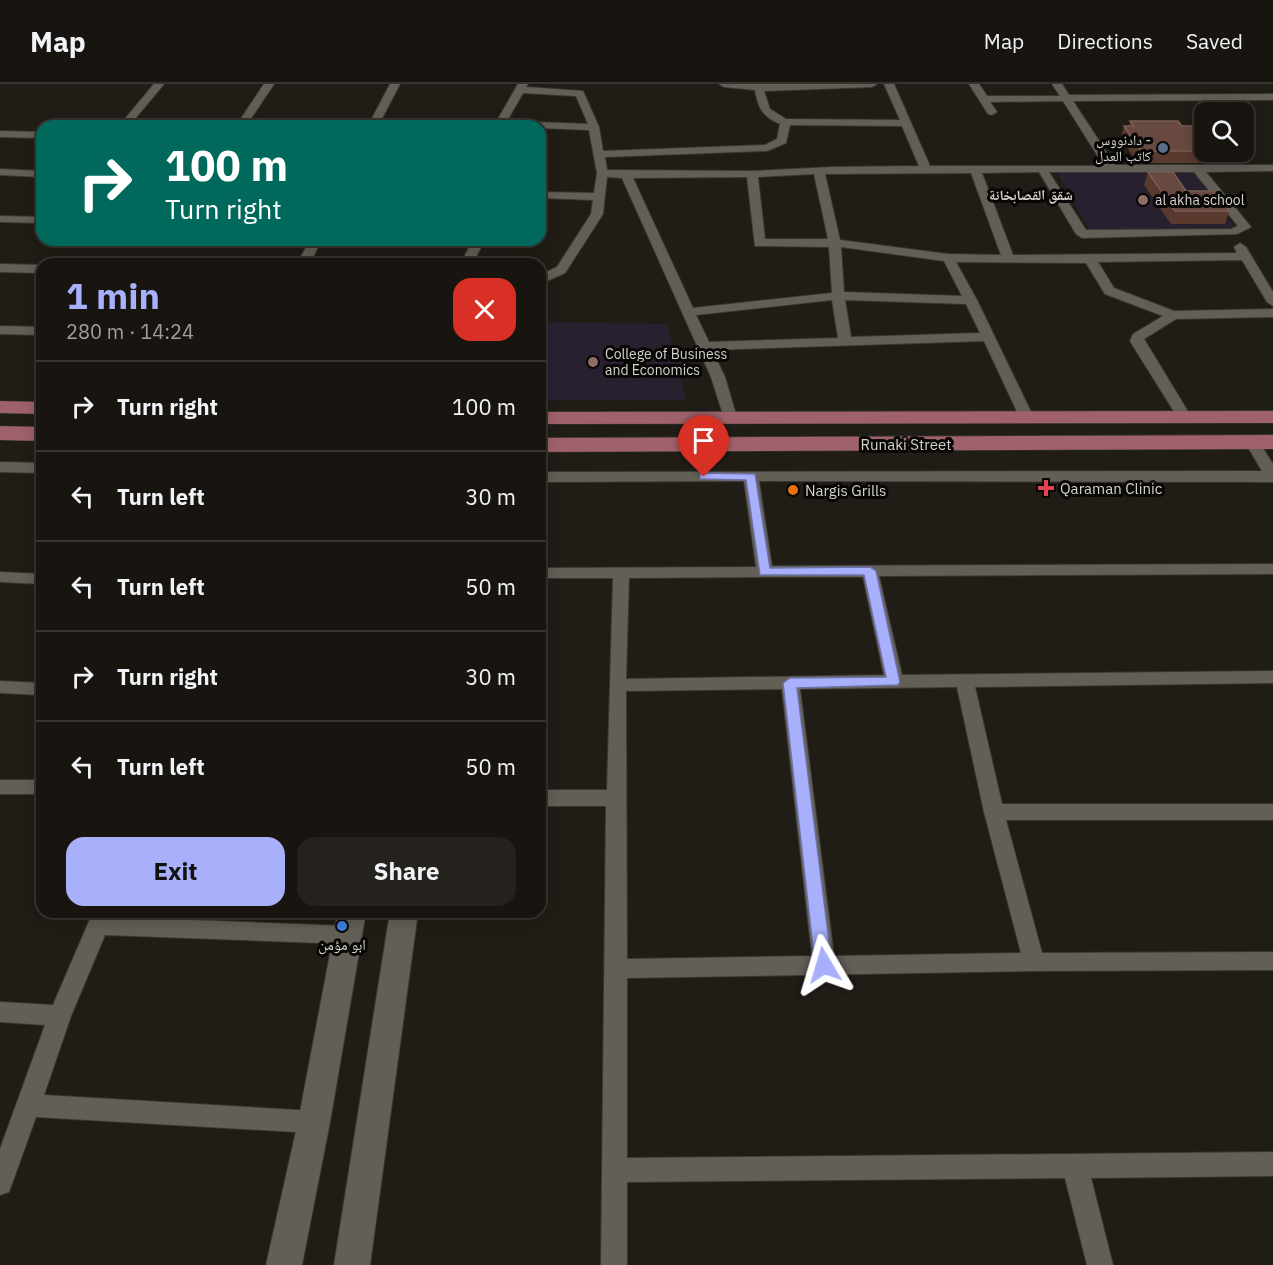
<!DOCTYPE html>
<meta charset="utf-8">
<style>
:root{--surface:#181510;--page:#25221e;--text:#f1f3f6;--muted:#9f9f9f;--line:#363430;--accent:#a8b0fc}
body{margin:0;font-family:"IBM Plex Sans","Noto Naskh Arabic",sans-serif;background:var(--page);color:var(--text);height:100vh;display:flex;flex-direction:column;font-size:22px;white-space:nowrap}
*{box-sizing:border-box;margin:0}
p{font-size:20px;color:var(--muted)}
.icon{flex:none;width:33px;height:33px;fill:none;stroke:currentColor;stroke-width:2;stroke-linecap:round;stroke-linejoin:round}
.map{position:relative;flex:1;overflow:hidden}
.sheet{position:absolute;left:36px;top:174px;width:510px;height:660px;display:flex;flex-direction:column;background:var(--surface);border-radius:18px;box-shadow:0 3px 15px #0003,0 0 0 2px var(--line)}
.sheet>*{flex:none}
.guide{position:absolute;left:36px;top:36px;width:510px;height:126px;border-radius:18px;box-shadow:0 3px 15px #0003,0 0 0 2px var(--line);background:#00695c;color:#fff;overflow:hidden}
.buttons{position:absolute;left:1194px;top:18px;display:grid;gap:12px}
.buttons a{display:grid;place-items:center;width:60px;height:60px;border-radius:12px;background:var(--surface);box-shadow:0 3px 15px #0003,0 0 0 2px var(--line);font-size:30px}
.pin{position:absolute;display:grid;place-items:center;width:51px;height:51px;color:#fff;margin:-62px -26px;border-radius:50% 50% 50% 0;rotate:-45deg;box-shadow:0 0 6px #0007}
.pin .icon{rotate:45deg}
.me{position:absolute;width:66px;margin:-33px;rotate:353deg;stroke-linejoin:round;filter:drop-shadow(0 0 4px #0008)}
.turn{display:flex;align-items:center;gap:21px;height:126px;padding:0 30px;font-size:27px}
.turn .icon{width:78px;height:78px;stroke-width:2.5}
.turn b{display:block;font-size:42px;line-height:51px}
.round{display:grid;place-items:center;flex:none;width:63px;height:63px;border-radius:18px;background:var(--page)}
.headline{display:flex;align-items:center;justify-content:space-between;height:102px;padding:0 30px}
h1{font-size:36px;font-weight:800;line-height:45px;color:var(--accent)}
.button{display:flex;gap:12px;margin-top:auto;padding:12px 30px}
.button a{flex:1;height:69px;border-radius:18px;background:var(--accent);color:#111;font-size:24px;font-weight:800;line-height:69px;text-align:center}
.button a+a{background:var(--page);color:var(--text)}
ul{padding:0;list-style:none}
li{display:flex;align-items:center;gap:18px;height:90px;padding:0 30px;border-top:2px solid var(--line)}
li div{flex:1}
li b{display:block;font-size:22px}
li em{font-style:normal}
header{display:flex;align-items:center;gap:36px;box-sizing:border-box;height:84px;padding:0 30px;background:var(--surface);border-bottom:2px solid var(--line)}
header strong{font-size:28px}
nav{display:flex;gap:33px;margin-inline-start:auto;font-size:21px}
.map>svg:first-child{display:block}
</style>
<header>
<strong>Map</strong>
<nav><a>Map</a><a>Directions</a><a>Saved</a></nav>
</header>
<div class="map">
<svg width="1273" height="1181" viewBox="0 0 1273 1181">
<rect width="100%" height="100%" fill="#201c16"/>
<g fill="#28202f">
<polygon points="1193,87 1235,144 1089,146 1057,89"/>
<polygon points="540,238 667,240 686,316 540,316"/>
</g>
<g fill="none" stroke-linecap="round" stroke-linejoin="round">
<defs>
<g id="minor">
<polygon points="154,0 164,0 129,42 119,42"/>
<polygon points="264,0 274,0 246,42 236,42"/>
<polygon points="390,0 400,0 378,42 368,42"/>
<path d="M518 0H528L526 3 583 7 599 43 603 67 765 61 777 55 780 40C763 33 758 24 755 6L724 3 719 0H877L872 3 764 7 770 25 786 35 900 36 884 0H894L930 82H1104L1063 17 990 18 997 28 992 31 988 30 969 0H979L987 12H1060L1052 0H1062L1069 11 1273 10V16L1073 17 1115 81H1273V87L1206 88 1251 143 1237 150 1082 154 1076 150 1039 88 982 89 1013 171 1237 169 1234 163 1240 159 1246 163 1273 208V222L1267 218 1242 176 1098 178 1114 204 1174 227 1273 225V233L1176 235 1144 255 1192 334 1185 338 1178 334 1130 257 1133 250 1163 232 1105 210 1086 179 956 178 977 216 1034 334 1032 337H1022L1020 334 984 257 712 266 725 293 737 334 735 337H725L711 293 622 94 607 93 603 130 565 189 540 200V191L557 183 591 130 593 116 540 114V108L594 109 597 89 589 46 540 44V42H494ZM523 9 576 12 588 40 507 37ZM790 41 902 42 919 82 832 83 752 87 607 86 605 73 767 67 786 59ZM1049 88H1194L1238 142 1231 145 1086 146ZM971 89 1001 171 948 170 840 156 825 90ZM814 90 828 155H765L758 93ZM747 93 755 162 829 163 832 209 693 224 633 94ZM841 163 944 177 962 212 844 208ZM832 216 838 254 709 258 696 231ZM845 216 966 220 980 249 851 253Z"/>
<polygon points="0,47 42,48 42,54 0,53"/>
<polygon points="0,85 42,87 42,93 0,91"/>
<polygon points="0,132 42,133 42,139 0,138"/>
<polygon points="310,156 322,156 309,180 297,180"/>
<polygon points="473,156 485,156 477,171 479,180 467,180 465,171"/>
<polygon points="0,180 42,181 42,189 0,188"/>
<polygon points="0,242 42,243 42,251 0,250"/>
<path d="M1252 354 1257 355 1273 380V398L759 397 772 482 1273 480V490L879 492 902 591 1273 587V599L975 603 1002 720H1273V736H1006L1042 869 1273 868V886L1034 887 627 894V1074L1273 1068V1092L1091 1094 1113 1181H1087L1065 1094 627 1098V1181H601L606 722H540V706H607L613 494H540V484L756 483 744 397 540 398V388L1262 387 1245 358ZM765 493H863L884 591 626 595 629 494ZM957 603 984 728 1021 869 834 872 800 605ZM782 605 812 872 627 875 626 607Z"/>
<polygon points="0,378 42,379 42,389 0,388"/>
<polygon points="0,488 42,490 42,500 0,498"/>
<polygon points="0,597 42,599 42,611 0,609"/>
<rect x="0" y="696" width="42" height="14"/>
<polygon points="93,828 115,828 112,833 348,842 356,845 359,851 356,857 348,860 105,851 71,932 44,1011 314,1027 323,1030 326,1038 323,1046 314,1049 36,1033 9,1108 0,1111 0,1065 45,941 0,938 0,918 53,921"/>
</g>
<g id="secondary">
<polygon points="338,828 366,828 330,1038 302,1181 266,1181 298,1038"/>
<polygon points="390,828 418,828 370,1181 334,1181"/>
</g>
<g id="primary">
<polygon points="0,317 42,318 42,330 0,329"/>
<polygon points="1273,327 1273,339 540,340 540,328"/>
<polygon points="0,342 42,343 42,357 0,356"/>
<polygon points="1273,351 1273,365 540,368 540,354"/>
</g>
</defs>
<use href="#minor" stroke="#3a3833" stroke-width="2"/>
<use href="#secondary" stroke="#3a3833" stroke-width="2"/>
<use href="#primary" stroke="#3a3833" stroke-width="1"/>
<use href="#minor" fill="#635f57" fill-rule="evenodd"/>
<use href="#secondary" fill="#635f57" fill-rule="evenodd"/>
<use href="#primary" fill="#9f616b" fill-rule="evenodd"/>
</g>
<g fill="#5a392e">
<polygon points="1130,37 1204,55 1204,68 1208,68 1206,74 1200,74 1199,79 1137,79 1121,54 1124,42 1129,42"/>
<polygon points="1148,88 1229,127 1225,140 1171,140 1144,101"/>
</g>
<g fill="#67493f" stroke="#785e55" stroke-width="1.5">
<polygon points="1130,37 1178,37 1182,42 1194,42 1204,55 1204,62 1199,62 1202,67 1141,67 1124,42 1134,42"/>
<polygon points="1148,88 1173,88 1186,107 1213,107 1229,127 1175,127"/>
</g>
<polygon fill="#a8b0fc" stroke="#6d72a4" stroke-width="1.5" points="704,389 755,390 770,484 870,483 876,487 900,598 898,601 797,604 832,881 830,886 824,888 818,886 815,881 783,599 790,594 886,593 864,491 760,491 746,396 700,395 700,390"/>
<circle fill="#5c6f8a" stroke="#080705" stroke-width="2" cx="1163" cy="64" r="6"/>
<g fill="#8d6e63" stroke="#080705" stroke-width="2">
<circle cx="1143" cy="116" r="6"/>
<circle cx="593" cy="278" r="6"/>
</g>
<path fill="#e0444e" stroke="#080705" stroke-width="2" d="M1043 395h6v6h6v6h-6v6h-6v-6h-6v-6h6z"/>
<circle fill="#e8710a" stroke="#080705" stroke-width="2" cx="793" cy="406" r="6"/>
<circle fill="#3f7fe0" stroke="#080705" stroke-width="2" cx="342" cy="842" r="6"/>
<g text-anchor="middle" dominant-baseline="central" stroke-width="6" stroke-linejoin="round" paint-order="stroke">
<g font-size="14" fill="#d4d2cd" stroke="#080705" text-anchor="start">
<text x="1151" y="56" text-anchor="end">دادنووس -<tspan x="1151" dy="16">کاتب العدل</tspan></text>
<text x="1155" y="116">al akha school</text>
<text x="605" y="270">College of Business<tspan x="605" dy="16">and Economics</tspan></text>
</g>
<g font-size="14" font-weight="bold" fill="#d8d3ca" stroke="#080705">
<text x="1031" y="111">شقق القصابخانة</text>
</g>
<g font-size="15" fill="#d4d2cd" stroke="#080705">
<text x="906" y="360">Runaki Street</text>
</g>
<g font-size="15" fill="#d4d2cd" stroke="#080705" text-anchor="start">
<text x="1060" y="404">Qaraman Clinic</text>
<text x="805" y="406">Nargis Grills</text>
<text x="342" y="860" text-anchor="middle">ابو مؤمن</text>
</g>
</g>
</svg>
<div class="buttons">
<a><svg class="icon" aria-label="search" viewBox="0 0 24 24"><circle cx="10" cy="10" r="6"/><path d="M15 15l6 6"/></svg></a>
</div>
<div class="pin" style="left:704px;top:393px;background:#d93025"><svg class="icon" aria-label="arrive" viewBox="0 0 24 24"><path d="M6 21V4h12l-3 4 3 4H6"/></svg></div>
<svg class="me" style="left:824px;top:881px" viewBox="-20 -20 40 40"><path d="M0-17L14 15 0 8-14 15z" fill="#a8b0fc" stroke="#fff" stroke-width="4"/></svg>
<div class="guide">
<div class="turn"><svg class="icon" aria-label="right" viewBox="0 0 24 24"><path d="M7 20v-9h11M14 6l5 5-5 5"/></svg><div><b>100 m</b>Turn right</div></div>
</div>
<section class="sheet">
<div class="headline"><div><h1>1 min</h1><p>280 m · 14:24</p></div><a class="round" style="background:#d93025;color:#fff"><svg class="icon" aria-label="close" viewBox="0 0 24 24"><path d="M6 6l12 12M18 6L6 18"/></svg></a></div>
<ul>
<li><svg class="icon" aria-label="right" viewBox="0 0 24 24"><path d="M7 20v-9h11M14 6l5 5-5 5"/></svg><div><b>Turn right</b></div><em>100 m</em></li>
<li><svg class="icon" aria-label="left" viewBox="0 0 24 24"><path d="M17 20v-9H6M10 6l-5 5 5 5"/></svg><div><b>Turn left</b></div><em>30 m</em></li>
<li><svg class="icon" aria-label="left" viewBox="0 0 24 24"><path d="M17 20v-9H6M10 6l-5 5 5 5"/></svg><div><b>Turn left</b></div><em>50 m</em></li>
<li><svg class="icon" aria-label="right" viewBox="0 0 24 24"><path d="M7 20v-9h11M14 6l5 5-5 5"/></svg><div><b>Turn right</b></div><em>30 m</em></li>
<li><svg class="icon" aria-label="left" viewBox="0 0 24 24"><path d="M17 20v-9H6M10 6l-5 5 5 5"/></svg><div><b>Turn left</b></div><em>50 m</em></li>
</ul>
<div class="button"><a>Exit</a><a>Share</a></div>
</section>
</div>
